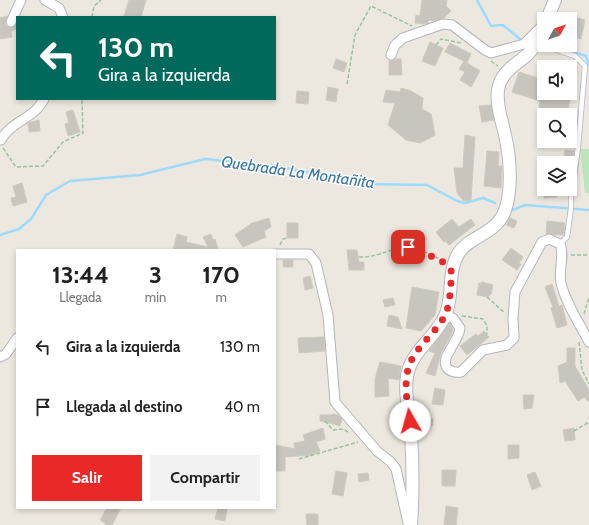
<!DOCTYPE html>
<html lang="es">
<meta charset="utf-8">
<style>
:root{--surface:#fff;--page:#f2f2f2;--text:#222;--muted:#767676;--accent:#ea2827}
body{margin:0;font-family:Cabin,sans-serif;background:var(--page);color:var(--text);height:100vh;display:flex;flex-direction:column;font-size:15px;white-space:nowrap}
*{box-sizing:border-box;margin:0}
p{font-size:13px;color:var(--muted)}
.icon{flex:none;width:22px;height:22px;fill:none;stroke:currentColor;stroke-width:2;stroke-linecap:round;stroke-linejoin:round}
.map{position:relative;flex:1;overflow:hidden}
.details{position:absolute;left:16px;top:249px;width:260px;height:260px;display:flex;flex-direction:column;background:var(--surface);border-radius:0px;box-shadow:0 2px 6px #0003}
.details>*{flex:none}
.hud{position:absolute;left:16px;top:16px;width:260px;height:84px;border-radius:0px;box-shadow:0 2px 6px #0003;background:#00695c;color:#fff;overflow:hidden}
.needle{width:26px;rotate:50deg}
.controls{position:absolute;left:537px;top:12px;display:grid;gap:8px}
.controls a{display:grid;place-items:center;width:40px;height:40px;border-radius:0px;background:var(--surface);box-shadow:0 2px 6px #0003;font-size:20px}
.pin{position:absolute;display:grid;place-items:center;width:34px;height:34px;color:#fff;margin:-17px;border-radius:8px;box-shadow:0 2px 6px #0006}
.me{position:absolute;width:44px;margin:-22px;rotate:353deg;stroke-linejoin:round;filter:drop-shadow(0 0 3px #0008)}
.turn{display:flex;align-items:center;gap:14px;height:84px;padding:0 16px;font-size:18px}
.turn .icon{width:52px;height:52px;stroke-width:2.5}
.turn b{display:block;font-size:28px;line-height:34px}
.eta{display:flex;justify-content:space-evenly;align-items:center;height:68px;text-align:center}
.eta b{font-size:24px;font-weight:700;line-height:28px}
.button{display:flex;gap:8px;margin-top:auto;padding:8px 16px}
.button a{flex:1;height:46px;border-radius:0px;background:var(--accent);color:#fff;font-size:16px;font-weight:700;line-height:46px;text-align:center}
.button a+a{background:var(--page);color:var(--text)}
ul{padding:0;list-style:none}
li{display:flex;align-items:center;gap:12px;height:60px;padding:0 16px}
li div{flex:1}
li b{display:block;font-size:15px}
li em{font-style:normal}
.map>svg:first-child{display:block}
</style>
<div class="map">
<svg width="589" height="525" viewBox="0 0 589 525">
<rect width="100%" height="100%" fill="#ece8df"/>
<polygon fill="#bee4bb" points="580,149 589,149 589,193 585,193"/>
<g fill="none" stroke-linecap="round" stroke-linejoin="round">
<g stroke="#9cdbff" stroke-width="2.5">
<polyline points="477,0 491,26 503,25 521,40"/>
<polyline points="554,45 586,56 589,65"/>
<polyline points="509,209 513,210 525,205 589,210"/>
<polyline points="0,235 19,229 31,219 46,195 70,181 140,175 205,159 275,166 369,184 427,185 457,201 465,203 483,198 495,203"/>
</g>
</g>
<g fill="#c8c5be" stroke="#d0c9be">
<polygon points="129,0 146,0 141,17 124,16"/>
<polygon points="422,0 447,0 446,6 451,11 444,18 435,21 429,20 428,23 424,24 415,23 416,15 420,16"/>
<polygon points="7,16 5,22 6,26 12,28 17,23 17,29 11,31 12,37 0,39 0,18"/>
<polygon points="570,16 585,20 581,39 570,36"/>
<polygon points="430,42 443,48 435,66 422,61"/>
<polygon points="450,43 471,54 467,63 480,71 471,87 460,80 465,72 459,69 464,61 445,52"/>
<polygon points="336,59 347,63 344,72 333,68"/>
<polygon points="396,59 401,59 402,75 389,75 389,61"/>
<polygon points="519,72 544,80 544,93 571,94 567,115 538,115 540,101 512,92"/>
<polygon points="328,87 338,89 336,102 326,100"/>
<polygon points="401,88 411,91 423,98 422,109 431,114 435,135 420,143 406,140 388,125 395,103 383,102 386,90 400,92"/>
<polygon points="297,91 309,92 308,104 296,103"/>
<polygon points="491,105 494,120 482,122 479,106"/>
<polygon points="73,110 80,132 68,136 65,124 69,123 66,112"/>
<polygon points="39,120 40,131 29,132 28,123"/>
<polygon points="465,135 475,137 471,200 464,201 457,193 454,168 463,168"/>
<polygon points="565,150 574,151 572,163 563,163"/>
<polygon points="487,151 499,152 498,166 502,166 501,188 484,186"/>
<polygon points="22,183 27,202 13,206 11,198 16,197 13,186"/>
<polygon points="545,189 557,189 557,197 544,198"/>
<polygon points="269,218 271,227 264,231 266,237 243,247 235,235 252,223"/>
<polygon points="510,218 517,221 514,228 506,225"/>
<polygon points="452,219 459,227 471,219 475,225 449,245 445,241 444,242 436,232"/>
<polygon points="547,221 565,223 564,235 546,234"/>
<rect x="287" y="223" width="11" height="15"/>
<polygon points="177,234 187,237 186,242 208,247 203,237 211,234 213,240 215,239 218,249 173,250"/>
<polygon points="396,235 410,237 407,243 396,241"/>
<polygon points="511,248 523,257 519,263 521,264 517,270 502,260"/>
<polygon points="347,250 357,250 359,262 364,262 364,270 349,270"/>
<rect x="283" y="260" width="10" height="7"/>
<polygon points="310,276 313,288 305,290 303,278"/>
<polygon points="482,282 493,285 491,294 488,297 477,295 479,283 481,284"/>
<polygon points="552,284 559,306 562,305 567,325 557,328 551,308 553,307 545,287"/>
<polygon points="412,287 439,292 435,315 421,331 406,328"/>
<polygon points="393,298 395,305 385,307 383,300"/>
<polygon points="389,315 398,317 402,329 387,326"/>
<polygon points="450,323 453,331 441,353 435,376 426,373 435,353 429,351"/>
<polygon points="484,331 489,337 467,355 460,346 476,334 478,336"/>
<polygon points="324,337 325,351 299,353 298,338"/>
<polygon points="567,348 575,348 575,366 589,390 589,402 584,397 578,401 565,381 560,383 558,366 567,362"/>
<polygon points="380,362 401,366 399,380 388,378 389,396 375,397 375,379"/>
<polygon points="435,388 445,390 443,405 432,404"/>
<polygon points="523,395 534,395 532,408 524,409"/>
<polygon points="332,414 338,415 342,419 340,426 320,421 320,415 332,415"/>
<polygon points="425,418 433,419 432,426 425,425"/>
<polygon points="323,428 325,439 316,442 320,451 312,455 285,457 285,471 275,471 275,445 295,449 294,443 305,441 303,435"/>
<polygon points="574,428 575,440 565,441 563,430"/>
<polygon points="508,445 519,445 519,458 508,459"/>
<polygon points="442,470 456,470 455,486 442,486"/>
<polygon points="336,471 347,473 343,496 332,494"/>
<polygon points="535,472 541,486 532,490 527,475"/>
<polygon points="368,473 369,480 359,482 358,474"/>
<polygon points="446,506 458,508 456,525 444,525"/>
<polygon points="107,508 121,508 112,525 105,525 105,523 100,520"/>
<polygon points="218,508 227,508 225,521 215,519"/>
<polygon points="306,514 318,514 318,525 307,525"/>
</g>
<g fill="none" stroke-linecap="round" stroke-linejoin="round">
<defs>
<polyline id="lane" points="537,43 575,56 585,66 578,147 574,177 571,186 571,208 567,237 560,244"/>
<g id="street">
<polyline points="45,0 59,8 63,17"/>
<polyline points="11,22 21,0"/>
<polyline points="391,55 395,45 403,38 443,24 452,25 485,50 491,53 524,44 544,24"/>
<path d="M1 140C10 122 35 118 44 99"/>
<polyline points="275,254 309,254 316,263 328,315 335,402 377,451 391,462 396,469 408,523"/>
<path d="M445 316 453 318 460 328C459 342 438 359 448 369 452 372 456 373 461 372L483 350 507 345 514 338 513 318 515 292 542 242 549 239 560 244C565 255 558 271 561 283 566 304 580 324 589 342"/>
<polyline points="0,357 6,354 17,338"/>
</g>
<g id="secondary">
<polyline points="547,19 555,0"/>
<path d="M411 525C413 495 413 464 411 434 410 413 402 389 409 368 416 348 436 336 445 316 454 297 447 273 458 254 469 236 494 235 504 213 513 192 510 156 505 135 502 121 496 105 498 90 501 71 516 65 528 54 536 46 540 36 544 25"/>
</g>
</defs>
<use href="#lane" stroke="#b2b6bb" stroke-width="6"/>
<use href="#street" stroke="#b2b6bb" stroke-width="11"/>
<use href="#secondary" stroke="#b3b7bd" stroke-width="14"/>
<g stroke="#94c59e" stroke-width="1.5" stroke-dasharray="4 2" stroke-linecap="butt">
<polyline points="92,17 94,6 101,0"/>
<polyline points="436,45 441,39 461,43"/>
<polyline points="491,61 498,66"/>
<polyline points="347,84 355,35 371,6 412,26"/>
<polyline points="3,148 16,167 43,166 63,142 83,133 82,99"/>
<polyline points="280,245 283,239 287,238"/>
<polyline points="571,255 589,255"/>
<path d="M359 257C386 258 396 239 427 253 433 256 439 258 443 262"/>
<polyline points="487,297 505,313"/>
<polyline points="584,314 589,297"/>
<polyline points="462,316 483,319 487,326 487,334"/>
<polyline points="579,342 582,370 589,384"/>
<polyline points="325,421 333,430 343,429 348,432"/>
<polyline points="574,431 589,422"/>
<polyline points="299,459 358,442"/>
</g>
<use href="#lane" stroke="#fff" stroke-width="4.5"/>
<use href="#street" stroke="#fff" stroke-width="9"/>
<use href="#secondary" stroke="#fff" stroke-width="12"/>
</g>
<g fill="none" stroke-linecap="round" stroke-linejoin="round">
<path stroke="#ea2827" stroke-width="7" stroke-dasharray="0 12.6" d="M408 247 441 260 452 272C450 286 451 305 444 317 435 333 420 344 412 359 402 378 407 401 410 421"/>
</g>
<g text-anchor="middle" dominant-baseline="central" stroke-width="3" stroke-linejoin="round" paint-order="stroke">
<g font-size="16" font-style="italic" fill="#3776a7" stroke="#fff">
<text transform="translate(298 172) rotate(8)">Quebrada La Montañita</text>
</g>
</g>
</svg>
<div class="controls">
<a><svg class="needle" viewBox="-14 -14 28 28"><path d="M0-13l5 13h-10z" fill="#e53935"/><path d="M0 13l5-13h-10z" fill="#767676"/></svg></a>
<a><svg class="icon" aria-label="sound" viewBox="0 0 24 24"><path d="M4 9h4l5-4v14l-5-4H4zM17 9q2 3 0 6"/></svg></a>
<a><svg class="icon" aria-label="search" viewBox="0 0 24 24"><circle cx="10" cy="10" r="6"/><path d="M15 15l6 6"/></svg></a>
<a><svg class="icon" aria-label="layers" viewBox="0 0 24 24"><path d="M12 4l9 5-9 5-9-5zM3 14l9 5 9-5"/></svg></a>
</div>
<div class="pin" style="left:408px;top:247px;background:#d93025"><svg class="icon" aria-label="arrive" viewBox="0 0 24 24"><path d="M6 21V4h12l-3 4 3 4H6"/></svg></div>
<svg class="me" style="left:410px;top:421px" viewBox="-20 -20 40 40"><circle r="19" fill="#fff"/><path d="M0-13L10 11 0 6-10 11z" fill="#ea2827"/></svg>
<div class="hud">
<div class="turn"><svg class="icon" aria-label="left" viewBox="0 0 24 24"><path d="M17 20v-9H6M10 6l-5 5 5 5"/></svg><div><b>130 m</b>Gira a la izquierda</div></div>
</div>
<section class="details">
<div class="eta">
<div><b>13:44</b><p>Llegada</p></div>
<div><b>3</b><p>min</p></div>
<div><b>170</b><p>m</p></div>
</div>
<ul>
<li><svg class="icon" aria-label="left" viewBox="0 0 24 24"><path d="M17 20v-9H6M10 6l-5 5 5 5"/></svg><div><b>Gira a la izquierda</b></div><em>130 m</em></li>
<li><svg class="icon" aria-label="arrive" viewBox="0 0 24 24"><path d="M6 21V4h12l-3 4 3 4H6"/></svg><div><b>Llegada al destino</b></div><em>40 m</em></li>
</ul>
<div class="button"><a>Salir</a><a>Compartir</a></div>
</section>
</div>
